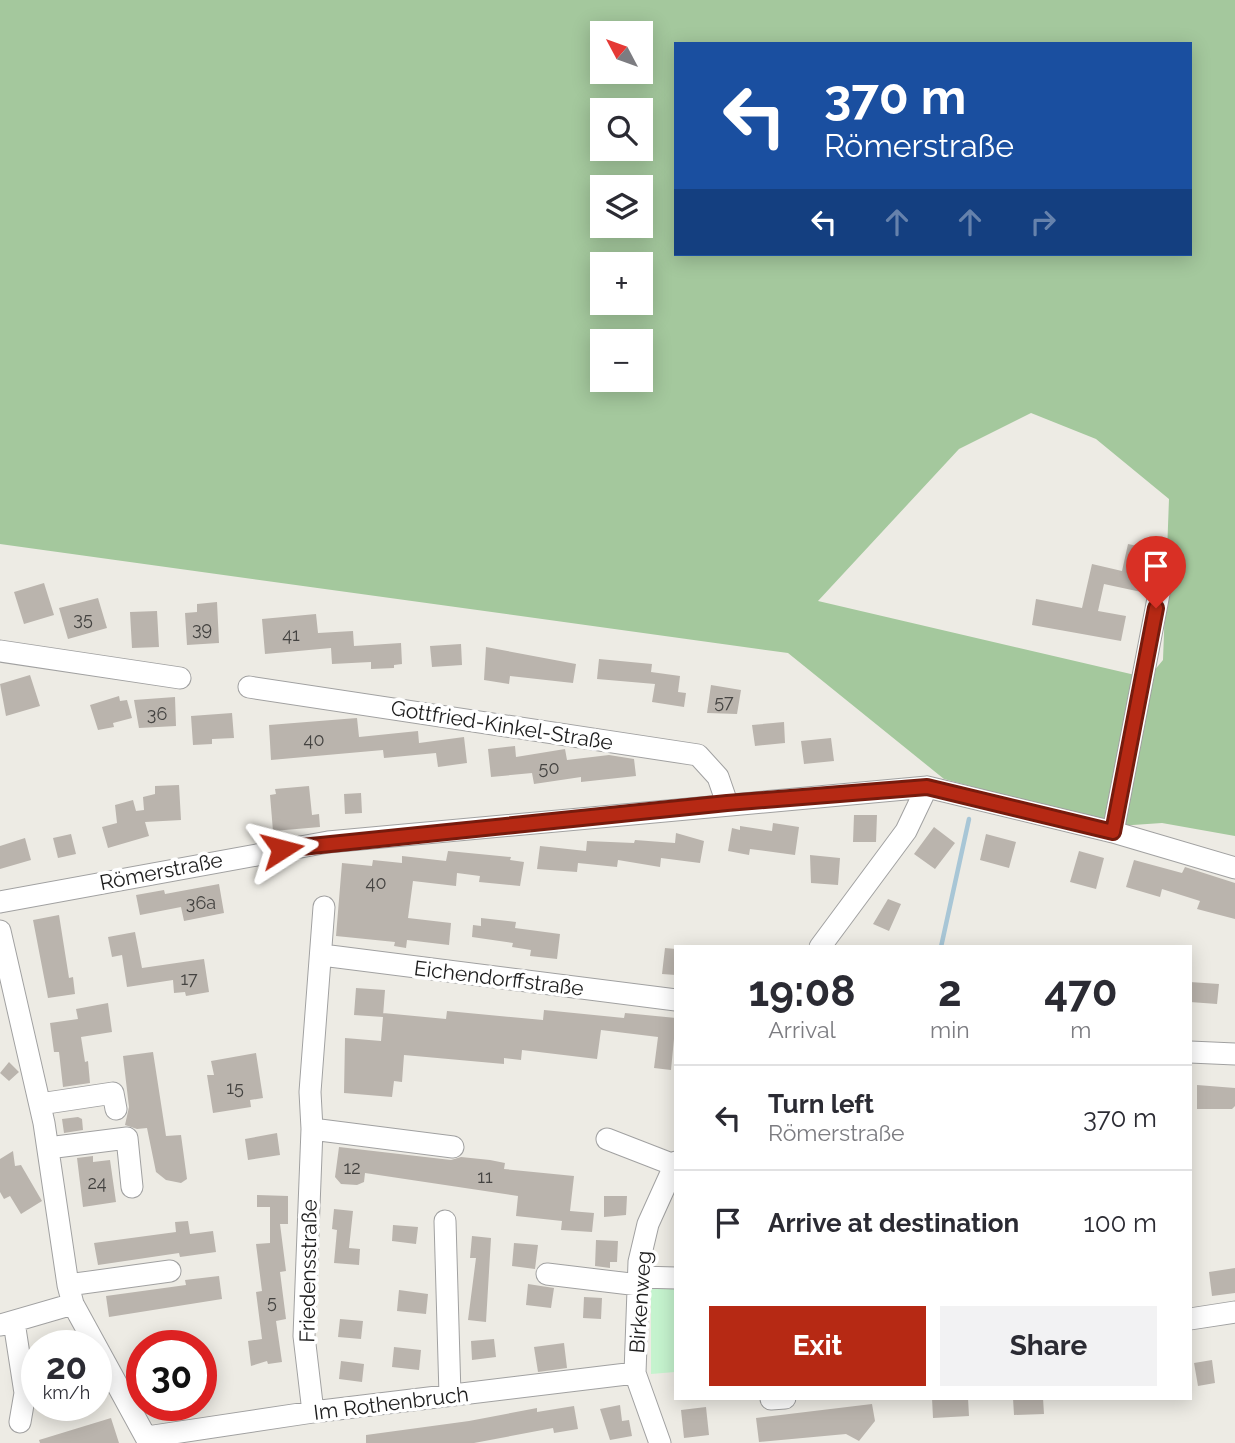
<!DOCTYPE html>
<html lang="en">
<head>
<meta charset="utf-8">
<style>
	:root { --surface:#fff; --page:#f2f2f3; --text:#2b2b33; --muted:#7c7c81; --line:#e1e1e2; --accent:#b62914 }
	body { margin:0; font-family:Raleway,sans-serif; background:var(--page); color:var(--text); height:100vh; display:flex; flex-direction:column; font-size:26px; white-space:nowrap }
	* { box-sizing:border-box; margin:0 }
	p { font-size:23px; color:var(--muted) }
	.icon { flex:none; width:38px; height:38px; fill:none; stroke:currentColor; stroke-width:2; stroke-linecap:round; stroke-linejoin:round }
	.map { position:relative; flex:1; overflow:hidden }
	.panel { position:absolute; left:674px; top:945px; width:518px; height:455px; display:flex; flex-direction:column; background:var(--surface); border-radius:0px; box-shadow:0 4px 18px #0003 }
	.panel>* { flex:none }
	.banner { position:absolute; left:674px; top:42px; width:518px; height:214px; border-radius:0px; box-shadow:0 4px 18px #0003; background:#1a4fa0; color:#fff; overflow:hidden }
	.needle { width:46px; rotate:311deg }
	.controls { position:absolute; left:590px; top:21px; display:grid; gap:14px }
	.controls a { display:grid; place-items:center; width:63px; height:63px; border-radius:0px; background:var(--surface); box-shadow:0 4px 18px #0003; font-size:35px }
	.speed { position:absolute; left:21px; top:1330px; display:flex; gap:14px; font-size:35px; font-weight:700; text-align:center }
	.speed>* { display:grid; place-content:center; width:91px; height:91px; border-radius:50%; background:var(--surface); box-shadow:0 4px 18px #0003; line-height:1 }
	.speed small { font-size:18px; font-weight:400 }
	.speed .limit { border:10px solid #d22; background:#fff; color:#111 }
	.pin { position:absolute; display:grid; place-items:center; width:60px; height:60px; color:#fff; margin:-72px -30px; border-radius:50% 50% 50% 0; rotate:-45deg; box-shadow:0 0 7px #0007 }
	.pin .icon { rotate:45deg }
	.me { position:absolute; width:77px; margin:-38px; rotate:81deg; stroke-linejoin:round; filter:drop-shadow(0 0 5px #0008) }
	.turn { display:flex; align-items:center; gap:24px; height:147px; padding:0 35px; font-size:32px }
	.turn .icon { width:91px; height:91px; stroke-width:2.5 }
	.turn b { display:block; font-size:49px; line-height:60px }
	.lanes { display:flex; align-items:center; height:66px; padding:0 35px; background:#0003; justify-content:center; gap:35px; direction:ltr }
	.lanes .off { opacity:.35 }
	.eta { display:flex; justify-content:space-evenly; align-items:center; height:119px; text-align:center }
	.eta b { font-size:42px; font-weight:700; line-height:49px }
	.button { display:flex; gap:14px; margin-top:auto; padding:14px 35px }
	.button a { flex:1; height:80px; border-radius:0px; background:var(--accent); color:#fff; font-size:28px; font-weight:700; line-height:80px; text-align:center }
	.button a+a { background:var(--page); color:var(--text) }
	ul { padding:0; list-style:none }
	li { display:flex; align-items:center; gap:21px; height:105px; padding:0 35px; border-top:2px solid var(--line) }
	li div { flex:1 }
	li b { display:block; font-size:26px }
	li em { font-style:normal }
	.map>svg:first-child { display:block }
	.forest { fill:#a4c89d; fill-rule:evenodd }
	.park { fill:#c5f3ce }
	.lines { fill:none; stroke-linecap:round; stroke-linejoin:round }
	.stream { stroke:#a8c6d6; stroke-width:4.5 }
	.building { fill:#bab4ad }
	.minor-casing { stroke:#a1a1a1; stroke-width:23 }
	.minor { stroke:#fff; stroke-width:21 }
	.route-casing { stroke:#761b0d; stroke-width:18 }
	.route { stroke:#b62914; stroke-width:12 }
	.labels { text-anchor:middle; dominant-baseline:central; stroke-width:7; stroke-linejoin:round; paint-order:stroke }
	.number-label { font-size:18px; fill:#444341 }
	.street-label { font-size:21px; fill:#1d1d1d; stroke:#fff }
</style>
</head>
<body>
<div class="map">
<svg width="1235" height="1443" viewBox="0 0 1235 1443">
	<rect width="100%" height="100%" fill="#edebe4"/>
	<!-- forest -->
	<path class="forest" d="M0 0H1235V836L1162 823 1118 826 944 779 788 653 0 544ZM602 33H640V72H602ZM676 44H1190V254H676ZM602 110H640V149H602ZM602 187H640V226H602ZM602 264H640V303H602ZM602 341H640V380H602ZM1031 413 1096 439 1169 499 1163 660 1148 678 818 601 959 449Z"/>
	<!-- park -->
	<path class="park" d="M651 1287 675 1289V1372L651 1374Z"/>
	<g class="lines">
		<!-- stream -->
		<path class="stream" d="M941 947 969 819"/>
	</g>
	<!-- building -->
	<path class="building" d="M1128 544 1157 550 1146 593 1104 584 1098 611 1126 616 1121 641 1032 625 1036 599 1082 608 1092 564 1122 571Z
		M44 583 54 615 24 624 14 592Z
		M98 598 107 628 68 639 59 608Z
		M217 602 219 643 187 645 185 613 197 612V604Z
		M157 611 159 647 132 648 130 612Z
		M316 614 318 633 353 631 354 646 401 643 402 664 394 665V668L371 669V662L332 664 331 648 265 654 262 619Z
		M461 644 462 665 432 667 430 646Z
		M486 647 576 664 573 683 510 676 509 684 484 680Z
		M599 659 652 664 651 672 680 676 678 692 686 693 684 707 652 702 655 684 597 679Z
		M30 675 40 706 6 716 0 684Z
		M711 685 741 690 737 714 707 713Z
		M119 696 120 701 127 700 132 718 113 723 114 727 98 730 90 705Z
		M175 697 176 726 139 728 134 700Z
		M232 713 234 738 212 739V744L193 745 191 716Z
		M357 718 359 737 418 731 419 743 464 737 467 763 438 767 436 753 384 758 383 750 271 760 269 725Z
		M784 722 785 743 755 746 752 725Z
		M831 738 834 761 804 764 801 741Z
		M515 746 516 757 565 749 567 760 609 755 634 759 636 776 581 782V777L534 784 532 773 491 777 488 749Z
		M179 785 181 820 145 822 149 836 108 848 102 827 117 823 115 805 133 800 136 811 144 810 143 797 155 794V786Z
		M309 786 312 815 319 814 320 827 273 831 270 795 276 794 275 789Z
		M361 793 362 813 345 814 344 794Z
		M854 815H877L876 842H853Z
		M773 823 799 827 795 855 750 849 749 855 728 851 732 828 740 830V826L772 831Z
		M934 827 955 843 935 869 914 854Z
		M676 833 704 841 700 863 661 858 660 867 618 860 617 867 578 863 577 872 537 869 540 846 586 851 587 841 634 843 635 840 675 843Z
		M71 834 76 854 58 858 53 838Z
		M986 834 1016 842 1009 868 980 860Z
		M25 838 31 860 0 869V846Z
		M448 851 511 857 510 860 524 862 520 886 479 882 480 876 457 873 456 886 413 881 408 918 451 923 449 945 407 940 406 948 394 946 395 942 336 936 342 863 372 866 373 860 402 863V856L446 861Z
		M1079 851 1104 858 1096 889 1070 882Z
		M810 855 840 858 838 885 811 883Z
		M1134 860 1182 873 1185 867 1235 883V919L1197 909 1200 901 1162 889 1160 897 1126 887Z
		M219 884 224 913 184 921 181 907 140 915 136 895 164 890 165 894Z
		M888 899 901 904 889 931 873 924Z
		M59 915 69 978 73 977 75 994 48 998 33 920Z
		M481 918 516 922 515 928 560 934 557 959 530 956 531 950 512 947 513 943 472 937 473 925 481 926Z
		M135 932 142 968 204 959 209 992 186 996 185 992 174 993 173 980 127 987 122 955 112 957 108 937Z
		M665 948 676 949V975L662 974Z
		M1190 982 1219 984 1217 1004 1190 1002Z
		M356 988 385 990 383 1016V1013L446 1019 447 1011 543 1020 544 1010 624 1018 625 1013 676 1018 671 1070 654 1068 658 1037 601 1030 597 1059 522 1050 521 1060 504 1058V1064L404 1055 402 1082 394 1081 392 1097 344 1093 345 1038 381 1041 383 1017 354 1015Z
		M108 1003 112 1032 81 1037 85 1062 88 1061 90 1083 63 1087 59 1052H54L50 1023 78 1019 76 1009Z
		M153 1052 166 1136 181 1135 187 1179 181 1183 166 1180 156 1172 147 1128 137 1129 125 1125 129 1107 123 1056Z
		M256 1053 263 1098 250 1100 251 1107 213 1113 207 1075H214L211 1061Z
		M9 1062 19 1072 9 1081 0 1073Z
		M1197 1085 1235 1088V1106L1232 1109H1197Z
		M78 1117 82 1119 83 1130 64 1133 62 1119Z
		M277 1133 280 1155 248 1160 245 1139Z
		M339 1147 451 1160 461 1157 490 1160 505 1163 504 1169 574 1176 570 1211 594 1213 592 1232 561 1230 562 1221 516 1216 518 1196 365 1173 364 1182 357 1185 341 1184 335 1177Z
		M13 1151 15 1166 21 1165 42 1201 21 1214 10 1196 4 1199 0 1192V1159Z
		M93 1156V1162L110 1160 116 1202 83 1207 77 1158Z
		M257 1195 288 1196V1224H280L286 1271 280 1272 286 1319 276 1321 282 1362 268 1364 267 1361 251 1366 248 1341 262 1339 256 1292 262 1291 256 1244 270 1243V1207H257Z
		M604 1196H627L626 1215 604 1217Z
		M334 1209 353 1211 349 1248 360 1249 359 1265 334 1263 337 1230 332 1229Z
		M188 1221 190 1234 213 1231 216 1252 180 1257 179 1253 98 1265 94 1243 176 1232 175 1222Z
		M393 1225 418 1227 416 1244 392 1241Z
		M472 1236 491 1238 486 1322 468 1320 476 1258H470Z
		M596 1240 618 1241 617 1262H610V1268L595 1266Z
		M514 1243 538 1245 535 1269 512 1266Z
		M1235 1268V1293L1212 1296 1209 1272Z
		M219 1276 222 1299 109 1317 106 1296 186 1285 185 1280Z
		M528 1284 554 1288 551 1308 526 1305Z
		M399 1290 428 1294 426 1314 397 1311Z
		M584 1297 602 1298 601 1319 583 1318Z
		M340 1319 363 1321 361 1339 338 1337Z
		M494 1339 496 1357 472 1360 471 1341Z
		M564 1343 567 1368 538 1372 534 1347Z
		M394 1347 421 1350 419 1370 392 1367Z
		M1212 1360 1215 1383 1198 1386 1194 1363Z
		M341 1361 364 1364 362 1382 339 1379Z
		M932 1398H968L969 1416 933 1418Z
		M1013 1398H1043L1044 1414 1014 1415Z
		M872 1404 875 1421 859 1441 846 1434 759 1442 756 1418Z
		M620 1405 622 1421 629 1420 632 1436 610 1440 600 1409Z
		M574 1406 578 1429 554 1433 553 1428 474 1443H366V1435L469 1421 537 1408V1412Z
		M706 1407 709 1435 684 1438 681 1410Z
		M111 1418 119 1443H40L39 1440Z"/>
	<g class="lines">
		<!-- minor casing -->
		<g class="minor-casing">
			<path id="minor" d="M0 651 180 678
				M249 687 698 755 718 777 727 803
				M1113 832 1161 583
				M0 902 328 842 927 787 1113 832 1235 868
				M0 931 44 1123 68 1285 73 1304 96 1346
				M820 947 906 831 927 787
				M322 955 676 1000
				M1190 1052 1235 1054
				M40 1104 113 1093 116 1109
				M312 1129 453 1147
				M607 1139 674 1165
				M48 1148 127 1138 132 1187
				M445 1221 450 1395
				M547 1274 639 1285
				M639 1277 676 1278
				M68 1285 170 1271
				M1190 1319 1235 1312
				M14 1322 25 1393 20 1422
				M1 1325 73 1304
				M96 1346 149 1443
				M771 1399 785 1398
				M313 1412 304 1336 312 1129 310 1092 324 907
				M147 1437 313 1412 635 1373
				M660 1443 635 1373 639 1262 648 1224 676 1162"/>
		</g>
		<!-- minor -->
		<use href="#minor" class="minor"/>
	</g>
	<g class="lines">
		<!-- route casing -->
		<g class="route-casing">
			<path id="route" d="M282 849 727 803 927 787 1113 832 1156 608"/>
		</g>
		<!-- route -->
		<use href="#route" class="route"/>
	</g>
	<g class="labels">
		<!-- number labels -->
		<g class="number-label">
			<text x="83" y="618">35</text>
			<text x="202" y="628">39</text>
			<text x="291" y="634">41</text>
			<text x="724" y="701">57</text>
			<text x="157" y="713">36</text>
			<text x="314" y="739">40</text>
			<text x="549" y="767">50</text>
			<text x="376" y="882">40</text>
			<text x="201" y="902">36a</text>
			<text x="189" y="978">17</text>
			<text x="235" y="1087">15</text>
			<text x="352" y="1167">12</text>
			<text x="485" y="1176">11</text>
			<text x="97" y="1182">24</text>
			<text x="272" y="1301">5</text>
		</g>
		<!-- street labels -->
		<g class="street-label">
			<text transform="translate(502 725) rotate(9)">Gottfried-Kinkel-Straße</text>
			<text transform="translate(161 871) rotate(-11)">Römerstraße</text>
			<text transform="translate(499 978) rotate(7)">Eichendorffstraße</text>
			<text transform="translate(308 1271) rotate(-89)">Friedensstraße</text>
			<text transform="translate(640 1302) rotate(-86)">Birkenweg</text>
			<text transform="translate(391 1403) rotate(-7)">Im Rothenbruch</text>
		</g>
	</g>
</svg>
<div class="controls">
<a><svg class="needle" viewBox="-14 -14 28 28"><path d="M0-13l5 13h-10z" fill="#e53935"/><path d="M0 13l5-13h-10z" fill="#7c7c81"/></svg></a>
<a><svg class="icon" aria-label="search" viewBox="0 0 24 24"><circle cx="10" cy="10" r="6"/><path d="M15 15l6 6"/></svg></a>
<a><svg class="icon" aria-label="layers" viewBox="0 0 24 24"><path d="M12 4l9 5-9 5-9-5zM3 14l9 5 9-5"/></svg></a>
<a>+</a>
<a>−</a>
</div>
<div class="speed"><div>20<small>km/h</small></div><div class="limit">30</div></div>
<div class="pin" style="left:1156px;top:608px;background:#d93025"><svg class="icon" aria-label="arrive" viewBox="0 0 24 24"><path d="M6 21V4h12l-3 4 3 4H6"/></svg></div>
<svg class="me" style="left:282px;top:849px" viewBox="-20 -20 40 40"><path d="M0-17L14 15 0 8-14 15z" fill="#b62914" stroke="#fff" stroke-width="4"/></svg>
<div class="banner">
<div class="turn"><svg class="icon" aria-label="left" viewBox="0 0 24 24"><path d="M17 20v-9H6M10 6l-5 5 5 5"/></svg><div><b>370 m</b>Römerstraße</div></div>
<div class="lanes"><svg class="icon" aria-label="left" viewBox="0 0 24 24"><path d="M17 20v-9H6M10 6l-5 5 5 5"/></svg><svg class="icon off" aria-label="ahead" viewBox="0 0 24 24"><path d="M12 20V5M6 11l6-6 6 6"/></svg><svg class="icon off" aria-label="ahead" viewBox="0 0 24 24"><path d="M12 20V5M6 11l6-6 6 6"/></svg><svg class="icon off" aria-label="right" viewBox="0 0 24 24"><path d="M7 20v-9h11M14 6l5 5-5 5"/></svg></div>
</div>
<section class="panel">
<div class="eta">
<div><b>19:08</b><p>Arrival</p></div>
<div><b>2</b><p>min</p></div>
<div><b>470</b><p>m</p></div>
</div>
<ul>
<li><svg class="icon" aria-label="left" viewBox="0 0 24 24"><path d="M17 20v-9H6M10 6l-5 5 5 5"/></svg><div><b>Turn left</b><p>Römerstraße</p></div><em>370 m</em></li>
<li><svg class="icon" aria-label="arrive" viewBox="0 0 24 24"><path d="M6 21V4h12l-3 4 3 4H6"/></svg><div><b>Arrive at destination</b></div><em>100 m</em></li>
</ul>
<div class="button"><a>Exit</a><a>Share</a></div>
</section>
</div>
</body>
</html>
